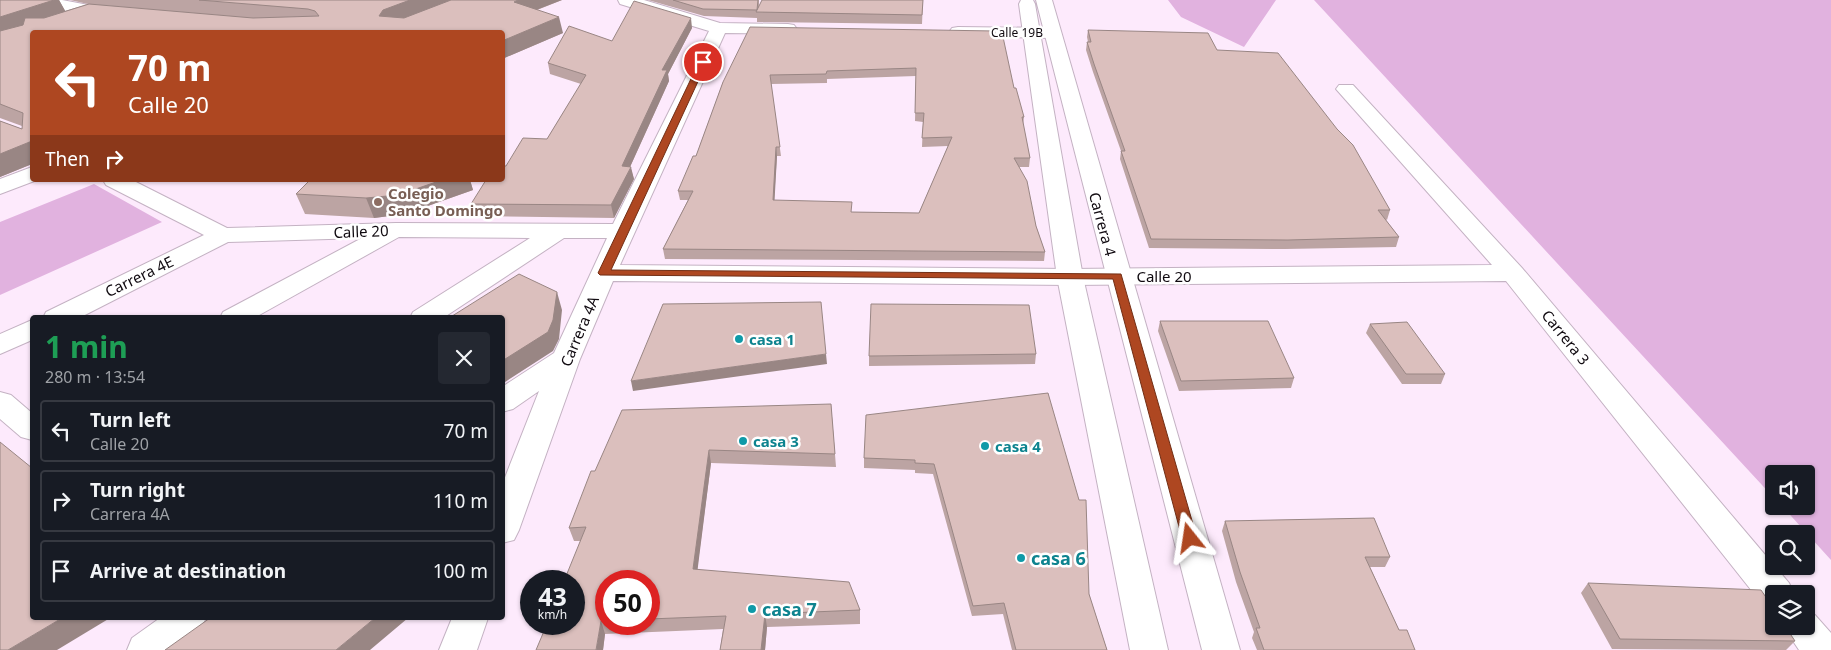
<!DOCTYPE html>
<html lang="en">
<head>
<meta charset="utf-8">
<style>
	:root { --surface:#171b24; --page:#242831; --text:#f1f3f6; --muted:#9ea1a6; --line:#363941 }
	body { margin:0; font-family:"Noto Sans",sans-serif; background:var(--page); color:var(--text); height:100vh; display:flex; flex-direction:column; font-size:19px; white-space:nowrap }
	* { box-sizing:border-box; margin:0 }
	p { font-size:16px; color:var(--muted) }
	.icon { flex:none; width:28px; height:28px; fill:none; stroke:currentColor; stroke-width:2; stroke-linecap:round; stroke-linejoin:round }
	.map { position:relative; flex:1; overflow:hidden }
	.sheet { position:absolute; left:30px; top:315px; width:475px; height:305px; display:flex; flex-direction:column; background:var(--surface); border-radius:5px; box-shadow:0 1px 4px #0004 }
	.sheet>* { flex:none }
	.hud { position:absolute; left:30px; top:30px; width:475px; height:152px; border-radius:5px; box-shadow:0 1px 4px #0004; background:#ae4721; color:#fff; overflow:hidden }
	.tools { position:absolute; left:1765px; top:465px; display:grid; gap:10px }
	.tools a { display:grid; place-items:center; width:50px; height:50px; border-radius:5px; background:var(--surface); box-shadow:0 1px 4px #0004; font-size:25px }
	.speed { position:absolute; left:520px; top:570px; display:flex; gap:10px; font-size:25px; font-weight:700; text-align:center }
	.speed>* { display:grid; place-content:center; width:65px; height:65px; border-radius:50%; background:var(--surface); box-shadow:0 1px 4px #0004; line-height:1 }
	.speed small { font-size:12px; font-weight:400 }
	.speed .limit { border:8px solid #d22; background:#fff; color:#111 }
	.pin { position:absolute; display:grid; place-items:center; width:42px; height:42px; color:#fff; margin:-21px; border:2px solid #fff; border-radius:50%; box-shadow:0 1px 5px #0007 }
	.me { position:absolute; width:55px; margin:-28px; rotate:345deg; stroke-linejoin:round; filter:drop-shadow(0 0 4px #0008) }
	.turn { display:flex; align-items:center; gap:18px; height:105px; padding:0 15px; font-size:22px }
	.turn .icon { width:65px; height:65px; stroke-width:2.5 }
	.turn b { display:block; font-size:35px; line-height:42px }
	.then { display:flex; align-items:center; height:48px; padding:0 15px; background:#0003; gap:10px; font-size:19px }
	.round { display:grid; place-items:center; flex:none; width:52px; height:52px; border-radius:5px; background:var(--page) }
	.overview { display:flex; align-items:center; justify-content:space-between; height:85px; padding:0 15px }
	h1 { font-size:30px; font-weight:700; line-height:38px; color:#1e9e55 }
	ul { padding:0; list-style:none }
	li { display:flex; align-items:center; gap:15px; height:62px; margin:0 10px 8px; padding:0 5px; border:2px solid var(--line); border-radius:5px }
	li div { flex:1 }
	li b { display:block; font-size:19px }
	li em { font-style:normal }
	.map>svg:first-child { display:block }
	.green { fill:#e1b2df }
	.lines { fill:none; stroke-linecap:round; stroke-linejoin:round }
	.minor-casing { stroke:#c4b2c3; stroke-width:2 }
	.secondary-casing { stroke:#c4b2c3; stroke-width:2 }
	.minor { fill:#fff; fill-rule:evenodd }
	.secondary { fill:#fff; fill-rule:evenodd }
	.wall { fill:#bca4a3; fill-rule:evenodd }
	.shaded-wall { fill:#998684 }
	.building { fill:#dbbfbd; stroke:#998684; fill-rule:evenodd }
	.route { fill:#ae4721; stroke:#712e15 }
	.education-dot { fill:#8d6e63; stroke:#fff; stroke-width:2 }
	.culture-dot { fill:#0f9aa8; stroke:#fff; stroke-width:2 }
	.labels { text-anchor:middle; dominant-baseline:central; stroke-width:5; stroke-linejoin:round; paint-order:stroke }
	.far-street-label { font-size:12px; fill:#100a10; stroke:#fff }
	.education-label { font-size:15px; font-weight:bold; fill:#785e54; stroke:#fff; text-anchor:start }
	.street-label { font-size:15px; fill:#100a10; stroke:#fff }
	.culture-label { font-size:15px; font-weight:bold; fill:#0d838f; stroke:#fff; text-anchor:start }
	.near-culture-label { font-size:18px; font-weight:bold; fill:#0d838f; stroke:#fff; text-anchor:start }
</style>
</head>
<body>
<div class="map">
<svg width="1831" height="650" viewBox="0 0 1831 650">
	<rect width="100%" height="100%" fill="#fdeafc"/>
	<!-- green -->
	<path class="green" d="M1168 0H1276L1244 47 1181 17Z
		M1314 0H1831V560L1782 506H1806V474H1774V498Z
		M94 184 162 222 0 295V222Z"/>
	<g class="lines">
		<!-- minor casing -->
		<g class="minor-casing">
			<path id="minor" d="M39 0H62L115 10 117 14 115 18 109 19 67 13 41 4Z
				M618 0H644L720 23 788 24 794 25 797 29 794 33 788 34 725 33 620 265 1070 269 1492 265 1336 89 1339 85H1353L1522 268 1789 583 1794 594H1774V609L1763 605 1506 281 1070 285 613 281 580 359 519 530 514 540 502 543V485L539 391 513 409 502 412V387L554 353 607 238H564L443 318H410L413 312 530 238 399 237 254 318H220L223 312 362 238 228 242 79 318H43L46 312 204 235 106 185 103 180H132L227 228 396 223 613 224 709 31 620 4Z
				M958 27 1052 28 1058 29 1061 33 1058 37 1052 38 952 36 949 32 952 28Z
				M32 167V180H37L0 194V179Z
				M32 320V340L0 354V334Z
				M0 392 11 395 32 413V440L21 437 0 419Z
				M1806 611 1815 615 1831 633V650H1799L1783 626H1806Z
				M160 618H206L200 629 174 650H127L132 638Z
				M452 618H488L477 650H439Z"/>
		</g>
		<!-- secondary casing -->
		<g class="secondary-casing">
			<path id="secondary" d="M1021 0H1033L1035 4 1083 277 1168 650H1130L1057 277 1019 4Z
				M1036 0H1052L1240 650H1202Z"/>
		</g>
		<!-- minor -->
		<use href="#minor" class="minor"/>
		<!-- secondary -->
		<use href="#secondary" class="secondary"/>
	</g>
	<!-- wall -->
	<path class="wall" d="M0 0H59L65 11 88 4 70 0H562L537 10 563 33 502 59V32H32V164L0 177V121L22 129V126L0 118Z
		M648 0H759V6L923 0 922 24 757 22V18L704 16Z
		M692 28 668 74 669 81 630 167 634 179 614 218 475 216 471 204 506 166 547 139 581 84 550 74 548 63 612 41Z
		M1088 30 1217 50 1390 210 1387 220 1385 219 1399 237 1396 247 1285 249 1149 248 1120 159 1121 151 1093 72 1086 50 1087 42H1088L1087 37Z
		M995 37 1024 117 1023 125 1030 158 1029 167H1019L1036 226 1045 252 1044 261 665 259 663 249 688 200H680L678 191 696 156 723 82ZM916 76 915 121 923 122 922 147 948 146 919 213 852 212 774 200 777 156H781L771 84 827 83V79Z
		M310 180H470L473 190 405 214 374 218 305 214 296 194Z
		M1160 321 1294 378 1291 388 1179 391 1158 331Z
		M1370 324 1445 374 1441 384H1402L1366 333Z
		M1036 354 1035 364 869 366V356Z
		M1048 393 1089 594 1107 650H1012L1003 614 972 616 933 474 915 473V470L864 468V458Z
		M831 404 836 467 711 463 697 570 860 610V624L767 627 765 650H720L723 629 605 634 603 650 580 541H574L569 528 595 471ZM606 581H649V624H606Z
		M1225 521 1390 557 1385 567H1370L1399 630 1415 650H1257L1252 638 1254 632 1236 582 1222 531Z
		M1588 583 1795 641 1786 650 1612 649 1581 593Z"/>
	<!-- shaded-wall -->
	<path class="shaded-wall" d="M54 0H59L67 14 0 36V17Z
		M410 0H455L388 26 379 16 383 10Z
		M518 0H562L518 17 514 2Z
		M559 17 563 33 502 59V41Z
		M691 18 692 28 668 74 669 81 625 178 622 166 662 70Z
		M32 141V164L0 177V154Z
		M776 147 777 156 774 210 773 200Z
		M631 167 634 179 614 218 611 205Z
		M442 180H470L473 190 405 214 374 218 366 198Z
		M557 292 562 310 559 339 553 351 502 384V361Z
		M826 354 827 364 633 391 631 381Z
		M709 450 711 463 696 582 693 569Z
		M765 614 767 627 765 650H761Z
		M62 618H110L57 650H8Z
		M375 618H408L370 650H336Z
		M601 621 605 634 603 650H596Z"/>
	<!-- building -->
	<path class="building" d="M0 0H54L0 17Z
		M199 0H410L383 10 379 16 404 18 451 0H518L514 2 559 17 502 41V32H333V31L329 32H32V141L0 154V121L22 129 23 113 0 104V31L23 25 25 18H44L89 4 253 18 319 16 315 11 308 9Z
		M673 0H758L757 10 703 9Z
		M762 0H923L922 15 756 12Z
		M634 1 691 18 662 70H667L622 166 631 167 611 205 471 204 486 180H502V166H506L523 138 547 139 586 75 548 63 569 26 612 41Z
		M750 27 995 31V37H1003L1014 88H1016L1024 117H1022L1030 158H1014L1027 181 1036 226 1045 252 663 249 693 191H678L693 156H696L723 82ZM916 68 915 113H924L922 138 952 137 919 213 851 212 852 202 773 200 776 147H780L770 75 826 74 827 71Z
		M1088 30 1208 33 1217 50 1278 53 1337 129 1353 145 1390 210H1378L1399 237 1288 240 1151 239 1121 151H1125L1094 64 1087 42H1091Z
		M310 180H442L398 195 366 198 296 194Z
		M519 274 557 292 553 320 548 332 502 361V318H449Z
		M821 302 826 354 631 381 663 304Z
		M871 304 1029 305 1036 354 869 356Z
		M1160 321H1268L1294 378 1181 381Z
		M1407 322 1445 374H1406L1370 324Z
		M1048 393 1079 500H1086L1089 594 1107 650H1016L1004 603 973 606 934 464 915 463V460L864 458 866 415Z
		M831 404 835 454 709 450 693 569 849 582 860 610 765 614 761 650H720L726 616 649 619V581H606V621H601L596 650H536L547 624H574V581H564L586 527 569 528 591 471H595L622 410Z
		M0 442 32 468V618H62L8 650H0Z
		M1374 518 1390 557H1365L1399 630H1407L1415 650H1264L1256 628H1260L1240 572 1225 521Z
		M1588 583 1761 590 1774 609V626H1785L1795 641 1620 639Z
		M210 618H375L336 650H165Z"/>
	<!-- route -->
	<path class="route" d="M700 60 707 62 611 270 1121 274 1197 538 1195 542H1185L1182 538 1113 279 600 275 598 273Z"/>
	<!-- markers -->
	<circle class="education-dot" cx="378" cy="202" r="5"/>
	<g class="culture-dot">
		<circle cx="739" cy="339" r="5"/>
		<circle cx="743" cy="441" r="5"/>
		<circle cx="985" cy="446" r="5"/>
		<circle cx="1021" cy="558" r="5"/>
		<circle cx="752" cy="609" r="5"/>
	</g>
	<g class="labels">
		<!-- far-street labels -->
		<g class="far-street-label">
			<text x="1017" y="32">Calle 19B</text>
		</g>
		<!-- education labels -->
		<g class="education-label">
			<text x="388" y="193">Colegio<tspan x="388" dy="17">Santo Domingo</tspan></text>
		</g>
		<!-- street labels -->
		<g class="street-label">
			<text transform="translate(1103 224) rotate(75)">Carrera 4</text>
			<text transform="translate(361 231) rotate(-2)">Calle 20</text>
			<text transform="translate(139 276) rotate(-26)">Carrera 4E</text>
			<text x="1164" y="276">Calle 20</text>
			<text transform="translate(579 331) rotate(-67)">Carrera 4A</text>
			<text transform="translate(1566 337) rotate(51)">Carrera 3</text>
		</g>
		<!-- culture labels -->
		<g class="culture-label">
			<text x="749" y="339">casa 1</text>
			<text x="753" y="441">casa 3</text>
			<text x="995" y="446">casa 4</text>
		</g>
		<!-- near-culture labels -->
		<g class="near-culture-label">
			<text x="1031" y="558">casa 6</text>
			<text x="762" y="609">casa 7</text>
		</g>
	</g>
</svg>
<div class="tools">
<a><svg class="icon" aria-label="sound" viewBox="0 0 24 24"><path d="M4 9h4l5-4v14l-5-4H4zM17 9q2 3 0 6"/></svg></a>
<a><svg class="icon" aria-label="search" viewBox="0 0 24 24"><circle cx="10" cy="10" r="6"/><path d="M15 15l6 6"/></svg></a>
<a><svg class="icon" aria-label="layers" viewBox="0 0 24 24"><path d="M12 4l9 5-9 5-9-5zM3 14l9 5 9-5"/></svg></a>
</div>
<div class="speed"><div>43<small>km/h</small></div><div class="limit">50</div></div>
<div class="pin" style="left:703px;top:62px;background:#d93025"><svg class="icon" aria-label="arrive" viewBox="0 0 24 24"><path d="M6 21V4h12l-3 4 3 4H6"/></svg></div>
<svg class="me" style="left:1190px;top:538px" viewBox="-20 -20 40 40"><path d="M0-17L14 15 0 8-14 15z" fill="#ae4721" stroke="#fff" stroke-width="4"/></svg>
<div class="hud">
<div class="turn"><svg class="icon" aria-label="left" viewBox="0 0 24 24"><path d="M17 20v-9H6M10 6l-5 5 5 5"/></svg><div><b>70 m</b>Calle 20</div></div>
<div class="then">Then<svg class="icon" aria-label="right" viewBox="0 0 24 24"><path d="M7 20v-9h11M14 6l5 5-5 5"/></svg></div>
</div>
<section class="sheet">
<div class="overview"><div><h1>1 min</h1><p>280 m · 13:54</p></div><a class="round"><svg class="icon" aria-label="close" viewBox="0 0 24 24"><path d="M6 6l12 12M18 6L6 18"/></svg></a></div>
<ul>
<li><svg class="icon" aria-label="left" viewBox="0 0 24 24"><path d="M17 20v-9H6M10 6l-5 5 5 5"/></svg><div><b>Turn left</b><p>Calle 20</p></div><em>70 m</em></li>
<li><svg class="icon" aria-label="right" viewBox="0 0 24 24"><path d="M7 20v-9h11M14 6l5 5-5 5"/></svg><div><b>Turn right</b><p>Carrera 4A</p></div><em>110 m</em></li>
<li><svg class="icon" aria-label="arrive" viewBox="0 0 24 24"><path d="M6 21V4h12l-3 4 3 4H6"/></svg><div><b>Arrive at destination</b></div><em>100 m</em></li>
</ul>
</section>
</div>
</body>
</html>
